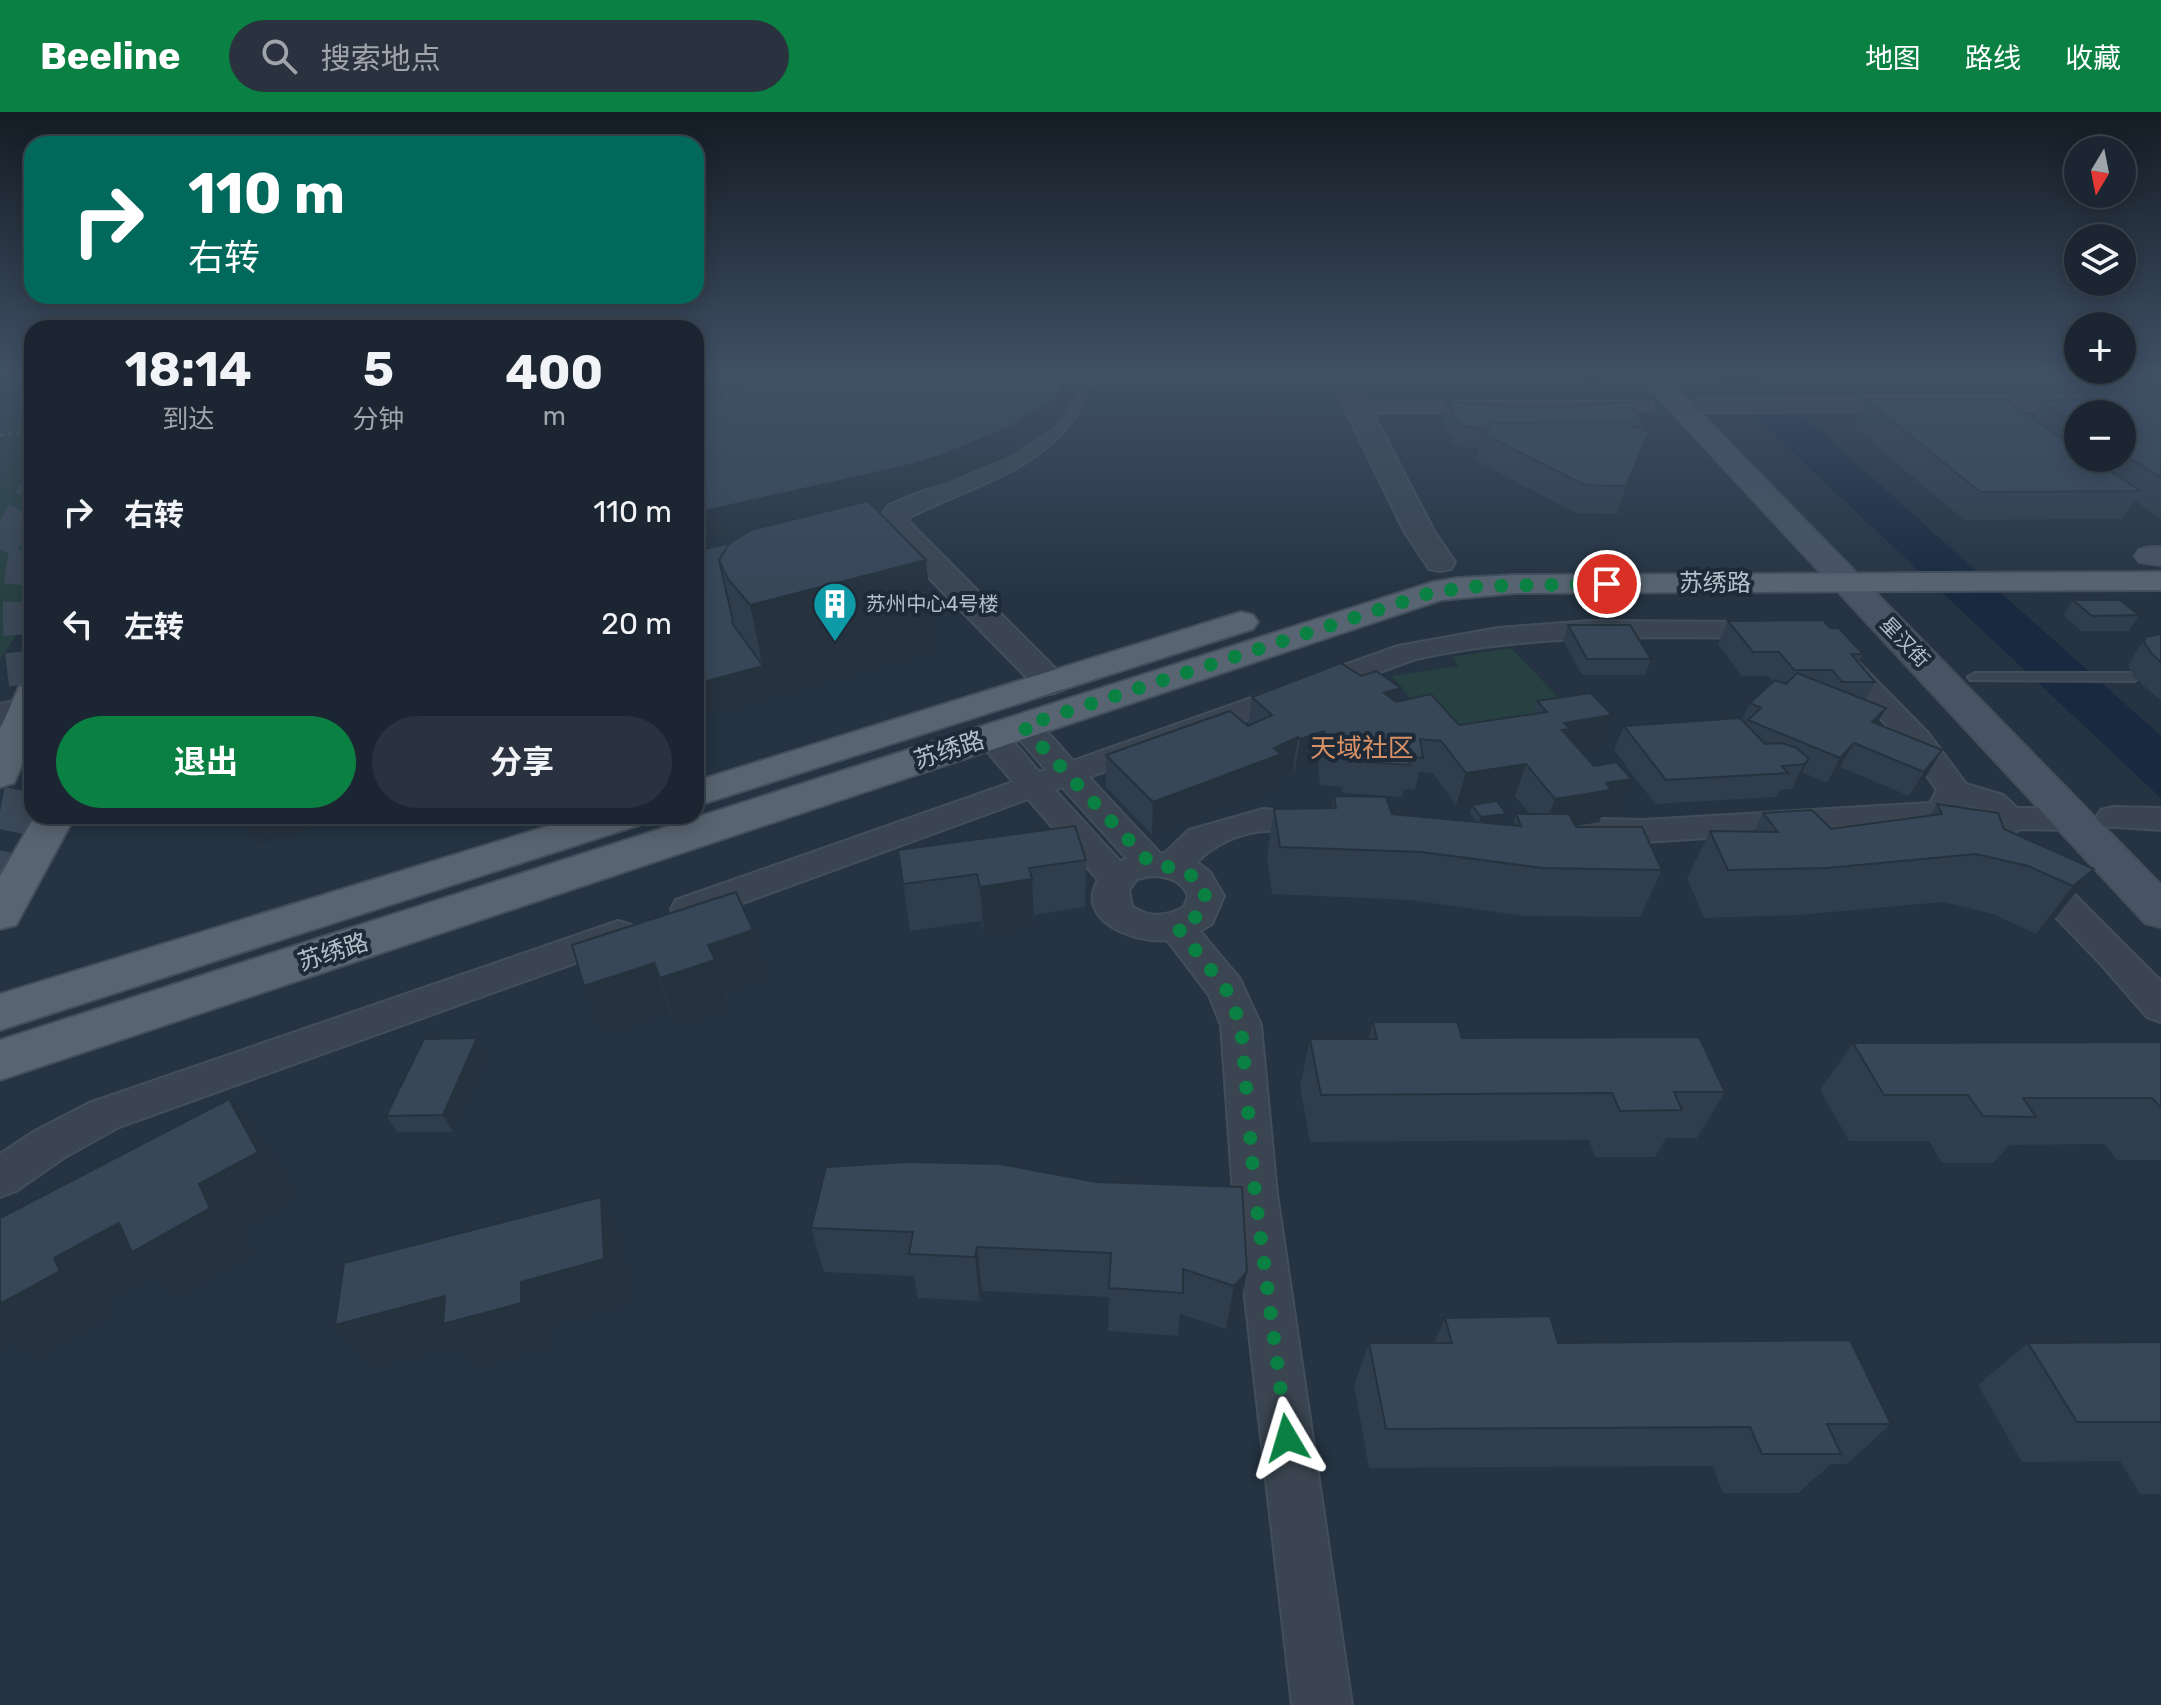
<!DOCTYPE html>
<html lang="zh">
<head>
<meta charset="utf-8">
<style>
	:root { --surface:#1c2632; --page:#29323e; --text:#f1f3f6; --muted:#a0a5ac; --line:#3a434d; --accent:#0b8043 }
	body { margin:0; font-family:Rubik,"Noto Sans SC",sans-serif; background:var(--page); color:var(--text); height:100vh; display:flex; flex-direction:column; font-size:30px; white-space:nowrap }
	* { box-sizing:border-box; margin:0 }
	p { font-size:26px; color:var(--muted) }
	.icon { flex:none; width:44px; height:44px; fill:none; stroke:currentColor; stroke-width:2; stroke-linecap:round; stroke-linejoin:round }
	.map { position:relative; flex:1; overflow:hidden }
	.side { position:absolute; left:24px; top:208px; width:680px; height:504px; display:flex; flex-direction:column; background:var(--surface); border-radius:24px; box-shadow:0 4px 20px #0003,0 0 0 2px var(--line) }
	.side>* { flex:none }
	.top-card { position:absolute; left:24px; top:24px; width:680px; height:168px; border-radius:24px; box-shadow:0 4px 20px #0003,0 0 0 2px var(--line); background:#00695c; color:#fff; overflow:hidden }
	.needle { width:52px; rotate:190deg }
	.tools { position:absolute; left:2064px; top:24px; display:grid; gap:16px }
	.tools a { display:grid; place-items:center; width:72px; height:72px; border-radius:50%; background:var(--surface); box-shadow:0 4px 20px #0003,0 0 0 2px var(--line); font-size:40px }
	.pin { position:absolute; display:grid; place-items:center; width:68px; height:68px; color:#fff; margin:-34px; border:4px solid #fff; border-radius:50%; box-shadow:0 2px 8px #0007 }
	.me { position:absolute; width:88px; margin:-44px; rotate:353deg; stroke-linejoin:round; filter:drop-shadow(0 0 6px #0008) }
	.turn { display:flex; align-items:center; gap:28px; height:168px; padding:0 32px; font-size:36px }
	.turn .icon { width:104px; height:104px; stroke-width:2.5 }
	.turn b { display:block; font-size:56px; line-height:68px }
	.eta { display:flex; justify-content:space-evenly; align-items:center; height:136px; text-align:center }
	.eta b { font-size:48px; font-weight:700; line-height:56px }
	.primary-button { display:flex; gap:16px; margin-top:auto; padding:16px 32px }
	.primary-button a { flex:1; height:92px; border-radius:48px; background:var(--accent); color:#fff; font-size:32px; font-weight:700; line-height:92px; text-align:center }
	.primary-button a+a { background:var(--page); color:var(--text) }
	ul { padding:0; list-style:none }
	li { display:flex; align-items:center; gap:24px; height:112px; padding:0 32px }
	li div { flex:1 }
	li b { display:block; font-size:30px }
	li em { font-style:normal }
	header { display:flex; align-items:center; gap:48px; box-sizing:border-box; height:112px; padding:0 40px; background:var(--accent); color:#fff }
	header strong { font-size:38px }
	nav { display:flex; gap:44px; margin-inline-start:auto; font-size:28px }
	.search { width:560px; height:72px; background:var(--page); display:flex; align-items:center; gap:20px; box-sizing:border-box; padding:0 28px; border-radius:44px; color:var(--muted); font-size:30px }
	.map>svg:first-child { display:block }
	.green { fill:#274143 }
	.water { fill:#182a40 }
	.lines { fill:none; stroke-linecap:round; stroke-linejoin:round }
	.primary-tunnel-far2 { stroke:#3b4857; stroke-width:26; stroke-dasharray:26 13; stroke-linecap:butt }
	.primary-tunnel-far1 { stroke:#3b4857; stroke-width:33; stroke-dasharray:33 17; stroke-linecap:butt }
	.primary-tunnel { stroke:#3b4857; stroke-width:42; stroke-dasharray:42 21; stroke-linecap:butt }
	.service-casing { stroke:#434e5b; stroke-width:4 }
	.pedestrian-casing { stroke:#434e5b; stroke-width:4 }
	.minor-casing { stroke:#434e5b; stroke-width:4 }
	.tertiary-casing { stroke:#434e5b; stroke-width:4 }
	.secondary-casing { stroke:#434e5b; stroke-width:4 }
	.primary-casing { stroke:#434e5b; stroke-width:4 }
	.path { stroke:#415a5a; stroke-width:3; stroke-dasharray:4 4; stroke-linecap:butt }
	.service { fill:#3a4551; fill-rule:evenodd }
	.pedestrian { fill:#3a4551; fill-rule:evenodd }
	.minor { fill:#3a4551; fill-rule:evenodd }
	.tertiary { fill:#3a4551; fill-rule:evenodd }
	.secondary { fill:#485464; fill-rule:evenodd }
	.primary { fill:#586471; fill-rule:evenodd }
	.wall { fill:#2f3d4c; fill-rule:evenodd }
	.shaded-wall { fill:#26323e }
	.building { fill:#374758; stroke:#26323e; stroke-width:2 }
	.route { stroke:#0b8043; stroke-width:14; stroke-dasharray:0 25.2 }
	.labels { text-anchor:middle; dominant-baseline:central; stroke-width:8; stroke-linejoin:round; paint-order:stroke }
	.far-poi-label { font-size:20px; fill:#b6c0cb; stroke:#1e2a37; text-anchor:start }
	.far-street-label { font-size:20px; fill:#b6c0cb; stroke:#1e2a37 }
	.street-label { font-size:24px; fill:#b6c0cb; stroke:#1e2a37 }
	.neighbourhood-label { font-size:26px; fill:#d89165; stroke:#1e2a37 }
</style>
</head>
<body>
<header>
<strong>Beeline</strong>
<div class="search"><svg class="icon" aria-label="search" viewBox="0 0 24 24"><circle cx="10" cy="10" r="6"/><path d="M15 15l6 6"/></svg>搜索地点</div>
<nav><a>地图</a><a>路线</a><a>收藏</a></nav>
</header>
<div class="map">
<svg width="2161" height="1593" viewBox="0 0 2161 1593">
	<rect width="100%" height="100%" fill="#253342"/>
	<!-- green -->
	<path class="green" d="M0 261H32V499L0 548Z
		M1511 536 1580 608 1454 640 1392 564 1459 554 1452 545Z"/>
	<!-- water -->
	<path class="water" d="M1708 261H1755L2161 624V686Z"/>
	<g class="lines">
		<!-- primary-tunnel-far2 -->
		<path class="primary-tunnel-far2" d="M8 421 32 378
			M31 421 32 418"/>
		<!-- primary-tunnel-far1 -->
		<path class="primary-tunnel-far1" d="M0 437 10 419
			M32 622C24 553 8 487 32 419"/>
		<!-- primary-tunnel -->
		<path class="primary-tunnel" d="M31 620 32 626
			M0 781 12 747 32 646"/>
		<!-- service casing -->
		<g class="service-casing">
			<path id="service" d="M1975 561H2134L2141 565 2134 569 1970 568 1968 565Z"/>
		</g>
		<!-- pedestrian casing -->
		<g class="pedestrian-casing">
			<path id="pedestrian" d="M1647 289 1653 291V297L1357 301 1349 296 1357 291Z"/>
		</g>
		<!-- minor casing -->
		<g class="minor-casing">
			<path id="minor" d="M1589 509 1771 510 1781 512 1785 518 1781 524 1771 526C1652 525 1533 521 1416 547L1089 665 1160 741H1165L1189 718 1263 697 1331 703 1336 711 1331 719C1309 724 1288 717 1266 719 1240 720 1214 733 1197 750L1210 760 1224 784 1212 812 1200 819 1240 867 1261 913 1277 1082 1352 1593H1292L1233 1082 1221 913 1209 883 1167 828C1136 832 1074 809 1098 768L1028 687 702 806 689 810 676 806 671 797 676 788 1013 670 975 625 979 619C1006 612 1023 642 1039 660L1046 658 1008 614 1012 608C1039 601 1056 631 1073 649L1398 534 1498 516ZM1062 675 1127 747 1120 749 1055 678ZM1151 764C1167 764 1182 768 1188 784L1184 795C1166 805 1148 806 1132 794L1129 778 1137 767Z
				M1838 538 1848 540 1928 621 1966 672 2003 683 2017 696H2074L2086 699 2091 707 2086 715 2074 718 2020 717 2012 722 1983 728 1963 722 1943 711 1644 730 1584 726 1579 718 1584 710 1596 707 1644 708 1930 691 1937 678 1906 634 1824 546 1828 540ZM1964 692 1980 697 1990 706 1977 704Z
				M2113 695 2161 696V718L2101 714 2096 706 2101 698Z
				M2032 748 2044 752 2161 869V910L2147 905 2100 851 2020 768 2015 760 2020 752Z
				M618 809 631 813 636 822 631 831 119 1015 65 1045 16 1079 0 1085V1042L35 1019 89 991Z"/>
		</g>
		<!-- tertiary casing -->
		<g class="tertiary-casing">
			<path id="tertiary" d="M727 261H751L731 297 696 310V293L712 287Z
				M1078 261H1112L1108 266 1089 273C1084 284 1080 298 1073 307 1035 361 966 376 910 405L908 409 1063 564 1069 571 1063 578 1051 582 1039 578 888 424 878 409 889 393 957 365 1018 332 1052 301 1067 269Z
				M1328 261H1352L1434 419 1455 450 1451 457 1440 459 1429 457 1404 419Z
				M2161 284V298L1703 300 1694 298 1691 293 1694 288 1703 286Z
				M32 585V607L0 614V592Z"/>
		</g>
		<!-- secondary casing -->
		<g class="secondary-casing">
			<path id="secondary" d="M1636 261H1661L2161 773V815L2145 811Z
				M2150 435H2161V453L2139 450 2135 444 2139 438Z"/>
		</g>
		<!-- primary casing -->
		<g class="primary-casing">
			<path id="primary" d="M2161 460V478L1516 481 1441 488 0 968V928L1433 470 1457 466 1516 463Z
				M1241 500 1253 503 1258 510 1253 517 696 694V669Z
				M32 572V630L14 671 0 675V617L19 575Z
				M35 704H75L16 813 0 817V764Z
				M581 704H645L639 713 0 918V882Z"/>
		</g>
		<!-- path -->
		<path class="path" d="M0 323 32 320"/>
		<!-- service -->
		<use href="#service" class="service"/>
		<!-- pedestrian -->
		<use href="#pedestrian" class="pedestrian"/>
		<!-- minor -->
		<use href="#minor" class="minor"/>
		<!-- tertiary -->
		<use href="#tertiary" class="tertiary"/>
		<!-- secondary -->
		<use href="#secondary" class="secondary"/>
		<!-- primary -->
		<use href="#primary" class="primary"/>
	</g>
	<!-- wall -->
	<path class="wall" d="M1384 261H1444L1434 278 1405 280 1404 277 1391 276Z
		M1504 261H1625L1621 274H1601L1577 280 1536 276Z
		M1766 261H1939L1932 275 1783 276Z
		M1964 261H2154L2150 268H2146L2140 277 1990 278Z
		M2083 281H2161V407L2134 388 2122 407 1964 408 1853 314 1865 287 2033 306 2042 289 2079 288ZM2078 302H2122V346H2078Z
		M696 285 1074 288 1052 316 1008 344 947 370 909 381 870 391 926 448 935 538 696 606V439L731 431 749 419 696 432Z
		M1447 290 1644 314 1643 317 1649 320 1640 347 1617 402 1576 401 1476 349 1479 337 1456 334 1443 310Z
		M2073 488 2139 503 2129 519H2081L2063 503Z
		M1728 509 1830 516 1863 542 1858 551 1875 570 1865 588 1886 596 1876 612 1927 663 1909 684 1840 655 1827 671 1802 660 1792 677 1780 678 1776 685 1655 692 1614 638 1624 614 1742 608 1750 591 1773 570 1768 564H1742L1718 532Z
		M1568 513 1651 547 1645 563H1582L1563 529Z
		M2161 522V589L2134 565 2128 553 2146 525Z
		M1252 585 1398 590 1459 613 1533 602 1537 589 1601 635 1581 638 1619 699 1602 702 1599 710 1576 714V715L1662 758 1640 805 1525 804 1409 788 1272 782 1267 744 1274 697 1332 696 1334 684 1392 702 1475 709 1470 701 1472 693 1503 710 1495 711 1513 713 1516 702H1530L1515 684 1456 694 1433 661 1419 660 1415 678 1404 677 1402 685 1342 681V675L1320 673 1318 651 1295 659 1293 657 1278 664 1277 675 1152 723 1106 675V643L1248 614Z
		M1937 692 2004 717 2094 757 2056 805 2036 822 1993 802 1943 790 1799 803 1704 806 1687 766 1710 719H1754L1763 701 1831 717 1930 704Z
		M898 738 1086 748 1085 795 1034 803V815L984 822 981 809 910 819Z
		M572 833 766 865 725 880 729 896 677 914 671 899 604 922 584 874Z
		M1373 910 1462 926 1725 980 1697 1026H1666L1655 1045H1595L1589 1028 1310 1030 1300 975 1310 927H1368Z
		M2161 930V1048H2117L2104 1032 2010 1033 1993 1051H1942L1929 1029H1849L1820 978 1853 931Z
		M487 943 453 1020H398L386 1004Z
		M826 1055 1247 1160 1238 1203 1226 1217 1180 1202 1178 1224 1108 1219 1109 1185 982 1179 980 1189 918 1186 914 1164 824 1160 811 1116Z
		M1445 1206 1558 1231 1891 1312 1847 1352H1831L1798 1381H1723L1713 1354 1369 1356 1354 1273 1369 1231H1434Z
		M2161 1230V1382H2140L2120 1349 2022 1350 1978 1273 2028 1231Z"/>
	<!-- shaded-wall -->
	<path class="shaded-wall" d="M1074 261H1082L1074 288 1052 316 1008 344 947 370 909 381 696 432V401Z
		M1437 261H1444L1434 278Z
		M1583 261H1605L1601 274 1577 280Z
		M1649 320 1640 347 1617 402 1626 374Z
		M926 448 935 538 696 606V572L763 554 750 493Z
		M1401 576 1394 607 1384 581Z
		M1886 596 1872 620 1858 635 1872 610Z
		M1612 603 1601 635 1561 641 1564 611Z
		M1324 619 1318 651 1295 659 1300 627Z
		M1298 625 1293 657 1278 664 1277 675 1152 723 1153 690Z
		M1854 631 1840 655 1827 671 1840 646Z
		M1942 638 1927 663 1909 684 1924 660Z
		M1809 647 1796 672 1792 677 1804 652Z
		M1526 652 1515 684 1456 694 1466 661Z
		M1632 667 1619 699 1602 702 1599 710 1543 719 1555 687 1606 671Z
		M1506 702 1503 710 1478 714 1481 705Z
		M239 704H353L257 732Z
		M2094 757 2056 805 2036 822 2073 774Z
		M1032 767 1034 815 984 822 980 775Z
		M753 818 766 865 724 880 729 896 677 914 660 866 708 833Z
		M654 851 671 899 604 922 584 874Z
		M477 926 487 943 453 1020 443 1003Z
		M229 987 267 1033 297 1086 241 1118 252 1141 179 1184 156 1161 106 1190 111 1203 36 1246 15 1231 0 1240V1192L54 1146 119 1111 199 1072Z
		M601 1085 624 1130 628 1191 549 1213V1234L476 1254 459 1232 374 1255 335 1213 445 1184 521 1170Z
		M977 1135 982 1179 980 1189 975 1145Z
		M1247 1160 1238 1203 1226 1217 1234 1174Z"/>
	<!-- building -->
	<path class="building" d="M769 261H1074L1051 290 1006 317 945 342 906 354 696 401V285H703L743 276Z
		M2083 281H2161V366L2122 341V302H2078V312L2042 289 2094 288Z
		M1865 287H2005L2078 337V346H2092L2140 379 1980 380Z
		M1447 290 1513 294H1570L1630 290 1644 314H1633L1623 310 1493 311 1487 317 1460 314Z
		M1623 310 1649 320 1626 374 1584 373 1483 322 1493 311Z
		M868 389 926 448 750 493 728 467 719 448 729 432 751 418Z
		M731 431 729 432 719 448 733 509 732 511 763 554 696 572V439Z
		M2073 488H2120L2139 503 2092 504Z
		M1823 508 1830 516H1839L1863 542H1851L1875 570H1842L1832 558H1794L1779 540H1753L1728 509Z
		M1568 513H1630L1651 547H1587Z
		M2161 522V550L2151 541 2144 530 2146 525Z
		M1341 551 1361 564 1376 559 1401 576 1384 581 1396 590 1431 582 1459 613 1547 600 1537 589 1591 581 1612 603 1564 611 1570 617 1562 618 1594 654 1616 650 1632 667 1606 671 1611 678 1555 687 1526 652 1466 661 1441 629 1420 627 1423 646 1408 644 1410 653 1349 649 1348 643 1325 641 1324 619 1300 627 1298 625 1274 636 1281 642 1153 690 1106 643 1230 599 1248 614 1272 603 1252 585Z
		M1797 561 1886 596 1872 610 1942 638 1924 660 1854 631 1840 646 1748 608 1761 596 1750 591 1775 568 1786 572Z
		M1740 606 1765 632 1781 631 1797 636 1809 647 1804 652 1782 654 1788 661 1666 668 1624 614Z
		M1334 684 1386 685 1392 702 1521 714 1516 702H1569L1576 715H1642L1662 758 1542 756 1422 740 1280 735 1274 697 1336 696Z
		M1497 689 1506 702 1481 705 1472 693Z
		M1937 692 1998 701 2004 717 2094 757 2073 774 2028 754 1976 742 1827 756 1728 758 1710 719 1778 720 1763 701 1812 698 1831 717 1942 702Z
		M1075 714 1086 748 1029 756 1032 767 980 775 977 762 903 772 898 738Z
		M736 780 753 818 708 833 715 848 660 866 654 851 584 874 572 833Z
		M1373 910H1457L1462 926 1699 925 1725 980H1674L1682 998 1620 999 1612 981 1321 983 1310 927H1377Z
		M477 926 443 1003 386 1004 424 927Z
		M2161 930V996L2152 986H2023L2036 1005 1983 1004 1968 983H1884L1853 931Z
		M229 987 258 1040 199 1072 210 1096 132 1140 119 1111 54 1146 60 1159 0 1192V1106Z
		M908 1050 1000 1052 1097 1070 1242 1075 1247 1160 1234 1174 1183 1157V1181L1109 1176 1111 1141 977 1135 975 1145 909 1142 913 1120 811 1116 826 1055Z
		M601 1085 604 1147 521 1170V1191L443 1212 445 1184 335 1213 344 1151Z
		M1550 1204 1558 1231 1850 1228 1891 1312H1827L1841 1342H1762L1750 1315 1386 1317 1369 1231H1452L1445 1206Z
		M2161 1230V1310H2077L2028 1231Z"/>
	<!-- sky -->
	<linearGradient id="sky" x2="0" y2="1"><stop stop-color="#141c24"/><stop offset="0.54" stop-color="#405065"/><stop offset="1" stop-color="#405065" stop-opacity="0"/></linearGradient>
	<rect width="2161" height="484" fill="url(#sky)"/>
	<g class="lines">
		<!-- route -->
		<path class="route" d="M1287 1326 1255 1082 1241 913 1226 877 1177 815C1197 807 1210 797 1203 774L1185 758 1151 752 1023 614 1433 480 1481 474 1607 472"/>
	</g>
	<!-- icons -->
	<defs>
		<g id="building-pin" transform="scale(2.3)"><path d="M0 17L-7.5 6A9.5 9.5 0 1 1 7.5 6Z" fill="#0f9aa8" stroke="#1e2a37"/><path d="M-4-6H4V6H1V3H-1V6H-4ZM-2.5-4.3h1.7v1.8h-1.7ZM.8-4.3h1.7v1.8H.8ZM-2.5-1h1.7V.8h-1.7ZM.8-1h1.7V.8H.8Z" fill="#fff"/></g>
	</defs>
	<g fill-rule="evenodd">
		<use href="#building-pin" x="835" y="492"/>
	</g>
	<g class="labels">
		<!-- far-poi labels -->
		<g class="far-poi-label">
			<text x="866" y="492">苏州中心4号楼</text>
		</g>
		<!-- far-street labels -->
		<g class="far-street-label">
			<text transform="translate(1905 530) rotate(46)">星汉街</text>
		</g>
		<!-- street labels -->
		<g class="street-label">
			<text x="1715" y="471">苏绣路</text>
			<text transform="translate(949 638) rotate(-18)">苏绣路</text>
			<text transform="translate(333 840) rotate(-18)">苏绣路</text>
		</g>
		<!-- neighbourhood labels -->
		<g class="neighbourhood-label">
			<text x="1362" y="636">天域社区</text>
		</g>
	</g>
</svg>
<div class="tools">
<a><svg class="needle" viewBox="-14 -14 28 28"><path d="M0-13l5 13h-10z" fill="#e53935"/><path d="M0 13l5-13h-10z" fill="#a0a5ac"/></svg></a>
<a><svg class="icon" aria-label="layers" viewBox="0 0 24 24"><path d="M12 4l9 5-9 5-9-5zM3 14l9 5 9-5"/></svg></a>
<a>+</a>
<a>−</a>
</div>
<div class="pin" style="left:1607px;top:472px;background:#d93025"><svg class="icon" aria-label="arrive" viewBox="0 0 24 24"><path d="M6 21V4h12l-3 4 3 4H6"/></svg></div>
<svg class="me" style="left:1287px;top:1326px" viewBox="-20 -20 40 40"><path d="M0-17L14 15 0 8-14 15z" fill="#0b8043" stroke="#fff" stroke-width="4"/></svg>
<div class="top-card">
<div class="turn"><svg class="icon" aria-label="right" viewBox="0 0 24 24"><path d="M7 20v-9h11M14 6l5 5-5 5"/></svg><div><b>110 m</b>右转</div></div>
</div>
<section class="side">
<div class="eta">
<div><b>18:14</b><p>到达</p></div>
<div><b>5</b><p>分钟</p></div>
<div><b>400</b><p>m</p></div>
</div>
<ul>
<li><svg class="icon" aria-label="right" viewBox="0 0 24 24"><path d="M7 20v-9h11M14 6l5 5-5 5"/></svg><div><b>右转</b></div><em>110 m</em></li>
<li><svg class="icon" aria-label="left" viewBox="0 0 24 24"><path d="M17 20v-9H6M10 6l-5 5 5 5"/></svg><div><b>左转</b></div><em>20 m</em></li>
</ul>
<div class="primary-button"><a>退出</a><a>分享</a></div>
</section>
</div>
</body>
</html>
